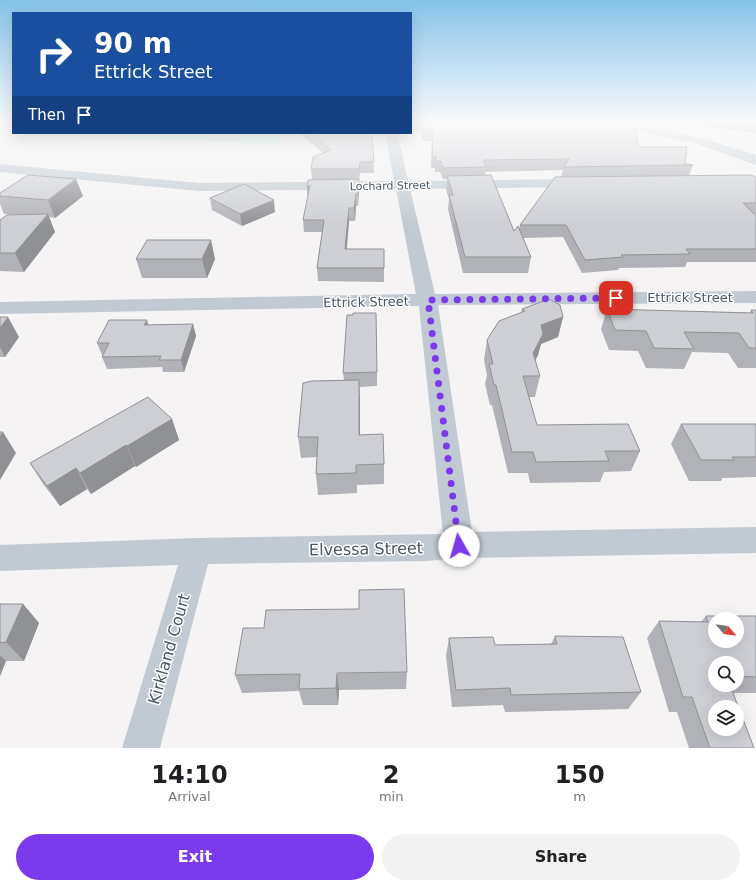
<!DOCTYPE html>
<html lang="en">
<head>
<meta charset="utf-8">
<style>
	:root { --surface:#fff; --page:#f2f2f2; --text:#202124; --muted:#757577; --accent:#7c3aed }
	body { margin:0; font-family:"DejaVu Sans",sans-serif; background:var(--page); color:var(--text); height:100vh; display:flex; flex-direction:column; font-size:15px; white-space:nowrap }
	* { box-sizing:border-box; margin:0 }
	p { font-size:13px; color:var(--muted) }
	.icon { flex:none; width:22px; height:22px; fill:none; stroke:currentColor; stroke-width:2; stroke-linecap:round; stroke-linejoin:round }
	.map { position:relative; height:748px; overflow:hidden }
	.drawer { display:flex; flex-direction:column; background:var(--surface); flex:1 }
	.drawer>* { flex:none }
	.hud { position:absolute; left:12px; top:12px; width:400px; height:122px; border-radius:0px; box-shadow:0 4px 16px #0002; background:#1a4fa0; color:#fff; overflow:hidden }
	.needle { width:26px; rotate:119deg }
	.buttons { position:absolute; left:708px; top:612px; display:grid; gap:8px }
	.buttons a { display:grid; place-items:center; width:36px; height:36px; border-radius:50%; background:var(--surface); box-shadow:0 4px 16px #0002; font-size:20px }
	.pin { position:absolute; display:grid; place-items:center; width:34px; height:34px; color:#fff; margin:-17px; border-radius:8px; box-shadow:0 2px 6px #0006 }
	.me { position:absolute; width:44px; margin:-22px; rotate:353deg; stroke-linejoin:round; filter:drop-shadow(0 0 3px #0008) }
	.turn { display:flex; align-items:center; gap:14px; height:84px; padding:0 16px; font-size:18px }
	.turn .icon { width:52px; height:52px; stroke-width:2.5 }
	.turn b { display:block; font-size:28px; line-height:34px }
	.then { display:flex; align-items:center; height:38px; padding:0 16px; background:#0003; gap:8px; font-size:15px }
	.eta { display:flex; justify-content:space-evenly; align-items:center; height:68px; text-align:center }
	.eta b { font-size:24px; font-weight:600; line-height:28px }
	.action { display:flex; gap:8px; margin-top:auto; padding:8px 16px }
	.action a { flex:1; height:46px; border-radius:24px; background:var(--accent); color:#fff; font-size:16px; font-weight:600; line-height:46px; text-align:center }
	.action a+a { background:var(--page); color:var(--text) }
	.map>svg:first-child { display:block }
	.green { fill:#c3f1d5 }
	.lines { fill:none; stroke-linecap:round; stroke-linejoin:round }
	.minor { fill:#c1cad2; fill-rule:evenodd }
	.wall { fill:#b0b2b7; fill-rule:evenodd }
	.shaded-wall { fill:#909195 }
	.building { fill:#cdcfd5; stroke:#909195; fill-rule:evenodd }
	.route { stroke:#7c3aed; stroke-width:7; stroke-dasharray:0 12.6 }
	.labels { text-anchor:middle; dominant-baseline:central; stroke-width:3; stroke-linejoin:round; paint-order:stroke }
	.far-street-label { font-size:11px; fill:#4a5661; stroke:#fff }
	.street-label { font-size:13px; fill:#4a5661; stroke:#fff }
	.near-street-label { font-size:16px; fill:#4a5661; stroke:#fff }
</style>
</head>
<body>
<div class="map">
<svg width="756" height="748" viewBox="0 0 756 748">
	<rect width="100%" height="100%" fill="#f5f3f3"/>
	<!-- green -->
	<path class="green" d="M81 133H285L277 144 80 137Z"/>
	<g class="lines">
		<!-- minor -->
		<path class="minor" d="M590 122C647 121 700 137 754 154L756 156V165L695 143 642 132 596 125 592 124Z
			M388 133H400L398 136 408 181 581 179 586 180 588 183 586 186 581 187 410 189 435 294 756 291V303L438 305 472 532 756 527V553L459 558 427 561 208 564 160 748H122L178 565 0 571V545L197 538 443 534 419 306 0 314V302L416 294 396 189 199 191 0 172V164L199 183 394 181 386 136Z"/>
	</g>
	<!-- wall -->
	<path class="wall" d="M411 122H572L582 124 583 122H617L639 147 685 164 693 165 689 176 756 178V215H755L756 216V262H687L685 267 619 268 618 270 582 273 563 237 523 238 531 257 528 273H463L448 209 449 199 446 190 447 179H443L440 172H435V168H431L432 141H423L420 131 411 129ZM563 170 561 177 520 225 519 229 514 231 485 175V172Z
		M682 122H756V133L699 126Z
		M299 133H372L374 173H360L359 180 358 206H356L355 221H349L347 249H384V282L318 281 317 268 322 232H304L303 220 308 198 307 187 312 180 311 169 323 153Z
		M0 193 83 196 55 218 49 217 55 232 24 272 0 271V220L18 215 4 214 0 204Z
		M210 198 275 212 242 226 212 210Z
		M136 259H215L207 278H142Z
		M522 309 563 317 558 337 541 344 538 355 535 361 540 376 535 397H529L537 425 640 451 631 471 604 472 600 482 530 483 528 473H508L492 405H490L485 384 487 375 484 360 487 340 521 313Z
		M607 309 750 313 751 310H756V368H738L728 353 692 352 684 369 646 368 638 351 609 350 601 329Z
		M0 317 19 337 5 357H0Z
		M193 324 196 336 184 372H163L162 367 107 369 102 357 103 355H102L97 343 149 325Z
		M377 372V386L359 387 360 435 384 464V484L357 485V493L318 495 316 474 317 457 301 458 298 437 344 380 343 373Z
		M172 419 179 440 136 467 135 466 91 494 87 489 60 506 43 484 30 463Z
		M681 424H756V477L722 478 721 481H689L671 444Z
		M0 604H23L39 623 24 661H6L0 676Z
		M706 616H756V693H733L754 748H689L677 712H669L647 638 659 621 701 622ZM737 663V685H715Z
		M555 636 641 692 628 709 505 712 503 705 452 707 446 656 449 638 495 645 551 644Z
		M407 672 406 689 339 690 338 705H303L299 691 242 693 235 675Z"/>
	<!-- shaded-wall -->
	<path class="shaded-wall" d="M76 179 83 196 55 218 48 200Z
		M359 179V191L358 206V194Z
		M310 185 308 199 307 187Z
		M356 194V206L355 221 354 208Z
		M274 200 275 212 242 226 240 214Z
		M349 208V221L345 262V249Z
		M48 214 55 232 24 272 15 253Z
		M211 240 215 259 207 278 202 259Z
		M8 317 19 337 5 357 0 347V328Z
		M563 317 558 337 541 344 538 355 528 374 533 353 541 325Z
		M147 320 150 331 144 325Z
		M193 324 196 336 184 372 181 360Z
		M359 380 360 400V455L359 435Z
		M172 419 179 440 136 467 127 446Z
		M3 432 16 453 0 480V437Z
		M126 445 135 466 91 494 80 473Z
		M76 468 87 489 60 506 47 486Z
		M23 604 39 623 24 661 6 642Z
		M0 655 6 661 0 676Z
		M337 673 339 690 338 705 336 688Z"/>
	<!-- building -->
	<path class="building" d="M420 122H572L584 124 583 122H617L633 123 639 147H687L685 164 693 165 564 167 569 159 483 160 486 167 443 168 441 161H436V157H432L433 130 423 131Z
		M311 133H372L374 162H360L359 169H311L313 157 331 150Z
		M28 175 76 179 48 200 0 196V193Z
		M491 175 514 231 518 226 531 257H465L449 195H453L447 176Z
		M749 175 754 176 756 178V203H743L756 216V249H686L690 254 621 255 623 257 585 260 566 225H520L555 177Z
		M359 179 358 194H356L354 208H349L345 249H384V268H317L324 220H303L310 185 307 187 308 180Z
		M244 184 274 200 240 214 210 198Z
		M48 214 15 253H0V220L7 215Z
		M147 240H211L202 259H136Z
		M549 299 560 305 563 317 541 325 543 334 533 353 540 376H523L537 425 628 424 640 451H605L609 461 536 462 533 452H512L496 385H494L489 364H493L487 340 499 321 525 311 522 309Z
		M607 309 753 313 751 310H756V348H749L739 333 684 332 694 349 654 348 646 331 615 330Z
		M353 313H376L377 372 343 373 347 315H353Z
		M0 317H8L0 328Z
		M109 320H147L144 325 193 324 181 360H159L161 356 102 357 109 343H97Z
		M359 380V435L383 434 384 464 356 465V473L316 474 318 437H298L303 383 312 381Z
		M148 397 172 419 127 446 126 445 80 473 76 468 47 486 30 463Z
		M681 424H756V457H732L734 460H701Z
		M0 432H3L0 437Z
		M404 589 407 672 337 673 336 688 299 689 300 674 235 675 243 628H264L266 610 359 609V590Z
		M0 604H23L6 642 0 643Z
		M706 616H756V677L737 676V663H715V685H730L754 748H710L692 697H683L659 621 708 622ZM715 619H737V641H715ZM715 707H737V729H715Z
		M555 636 623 637 641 692 511 695 510 688 456 690 449 638 493 637 495 645 557 644Z"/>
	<!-- sky -->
	<linearGradient id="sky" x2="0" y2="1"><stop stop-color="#85c3ea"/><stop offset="0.54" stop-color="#fafafa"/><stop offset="1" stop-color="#fafafa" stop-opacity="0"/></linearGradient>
	<rect width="756" height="227" fill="url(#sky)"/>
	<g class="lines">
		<!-- route -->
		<path class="route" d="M459 546 428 300 616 298"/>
	</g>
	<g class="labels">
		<!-- far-street labels -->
		<g class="far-street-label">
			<text transform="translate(390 186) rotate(-1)">Lochard Street</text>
		</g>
		<!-- street labels -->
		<g class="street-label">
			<text x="690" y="297">Ettrick Street</text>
			<text transform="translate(366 302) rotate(-1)">Ettrick Street</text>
		</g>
		<!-- near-street labels -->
		<g class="near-street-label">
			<text transform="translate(366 549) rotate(-1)">Elvessa Street</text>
			<text transform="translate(169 649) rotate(-74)">Kirkland Court</text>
		</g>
	</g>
</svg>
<div class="buttons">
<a><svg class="needle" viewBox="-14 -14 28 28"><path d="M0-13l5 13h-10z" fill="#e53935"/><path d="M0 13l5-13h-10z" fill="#757577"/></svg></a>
<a><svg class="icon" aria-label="search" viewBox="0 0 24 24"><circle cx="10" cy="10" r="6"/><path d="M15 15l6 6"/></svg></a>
<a><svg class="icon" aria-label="layers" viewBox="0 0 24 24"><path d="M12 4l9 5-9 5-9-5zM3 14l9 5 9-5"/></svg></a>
</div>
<div class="pin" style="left:616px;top:298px;background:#d93025"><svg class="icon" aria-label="arrive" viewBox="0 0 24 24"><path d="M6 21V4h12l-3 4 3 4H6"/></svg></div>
<svg class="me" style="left:459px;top:546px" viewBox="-20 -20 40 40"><circle r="19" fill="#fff"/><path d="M0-13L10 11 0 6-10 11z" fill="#7c3aed"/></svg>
<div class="hud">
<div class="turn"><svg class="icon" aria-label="right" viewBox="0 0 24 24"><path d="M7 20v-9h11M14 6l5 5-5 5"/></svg><div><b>90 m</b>Ettrick Street</div></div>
<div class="then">Then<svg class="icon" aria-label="arrive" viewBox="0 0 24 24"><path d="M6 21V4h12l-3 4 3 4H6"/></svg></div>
</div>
</div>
<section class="drawer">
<div class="eta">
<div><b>14:10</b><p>Arrival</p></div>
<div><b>2</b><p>min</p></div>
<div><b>150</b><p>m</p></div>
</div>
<div class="action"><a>Exit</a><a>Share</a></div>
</section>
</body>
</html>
